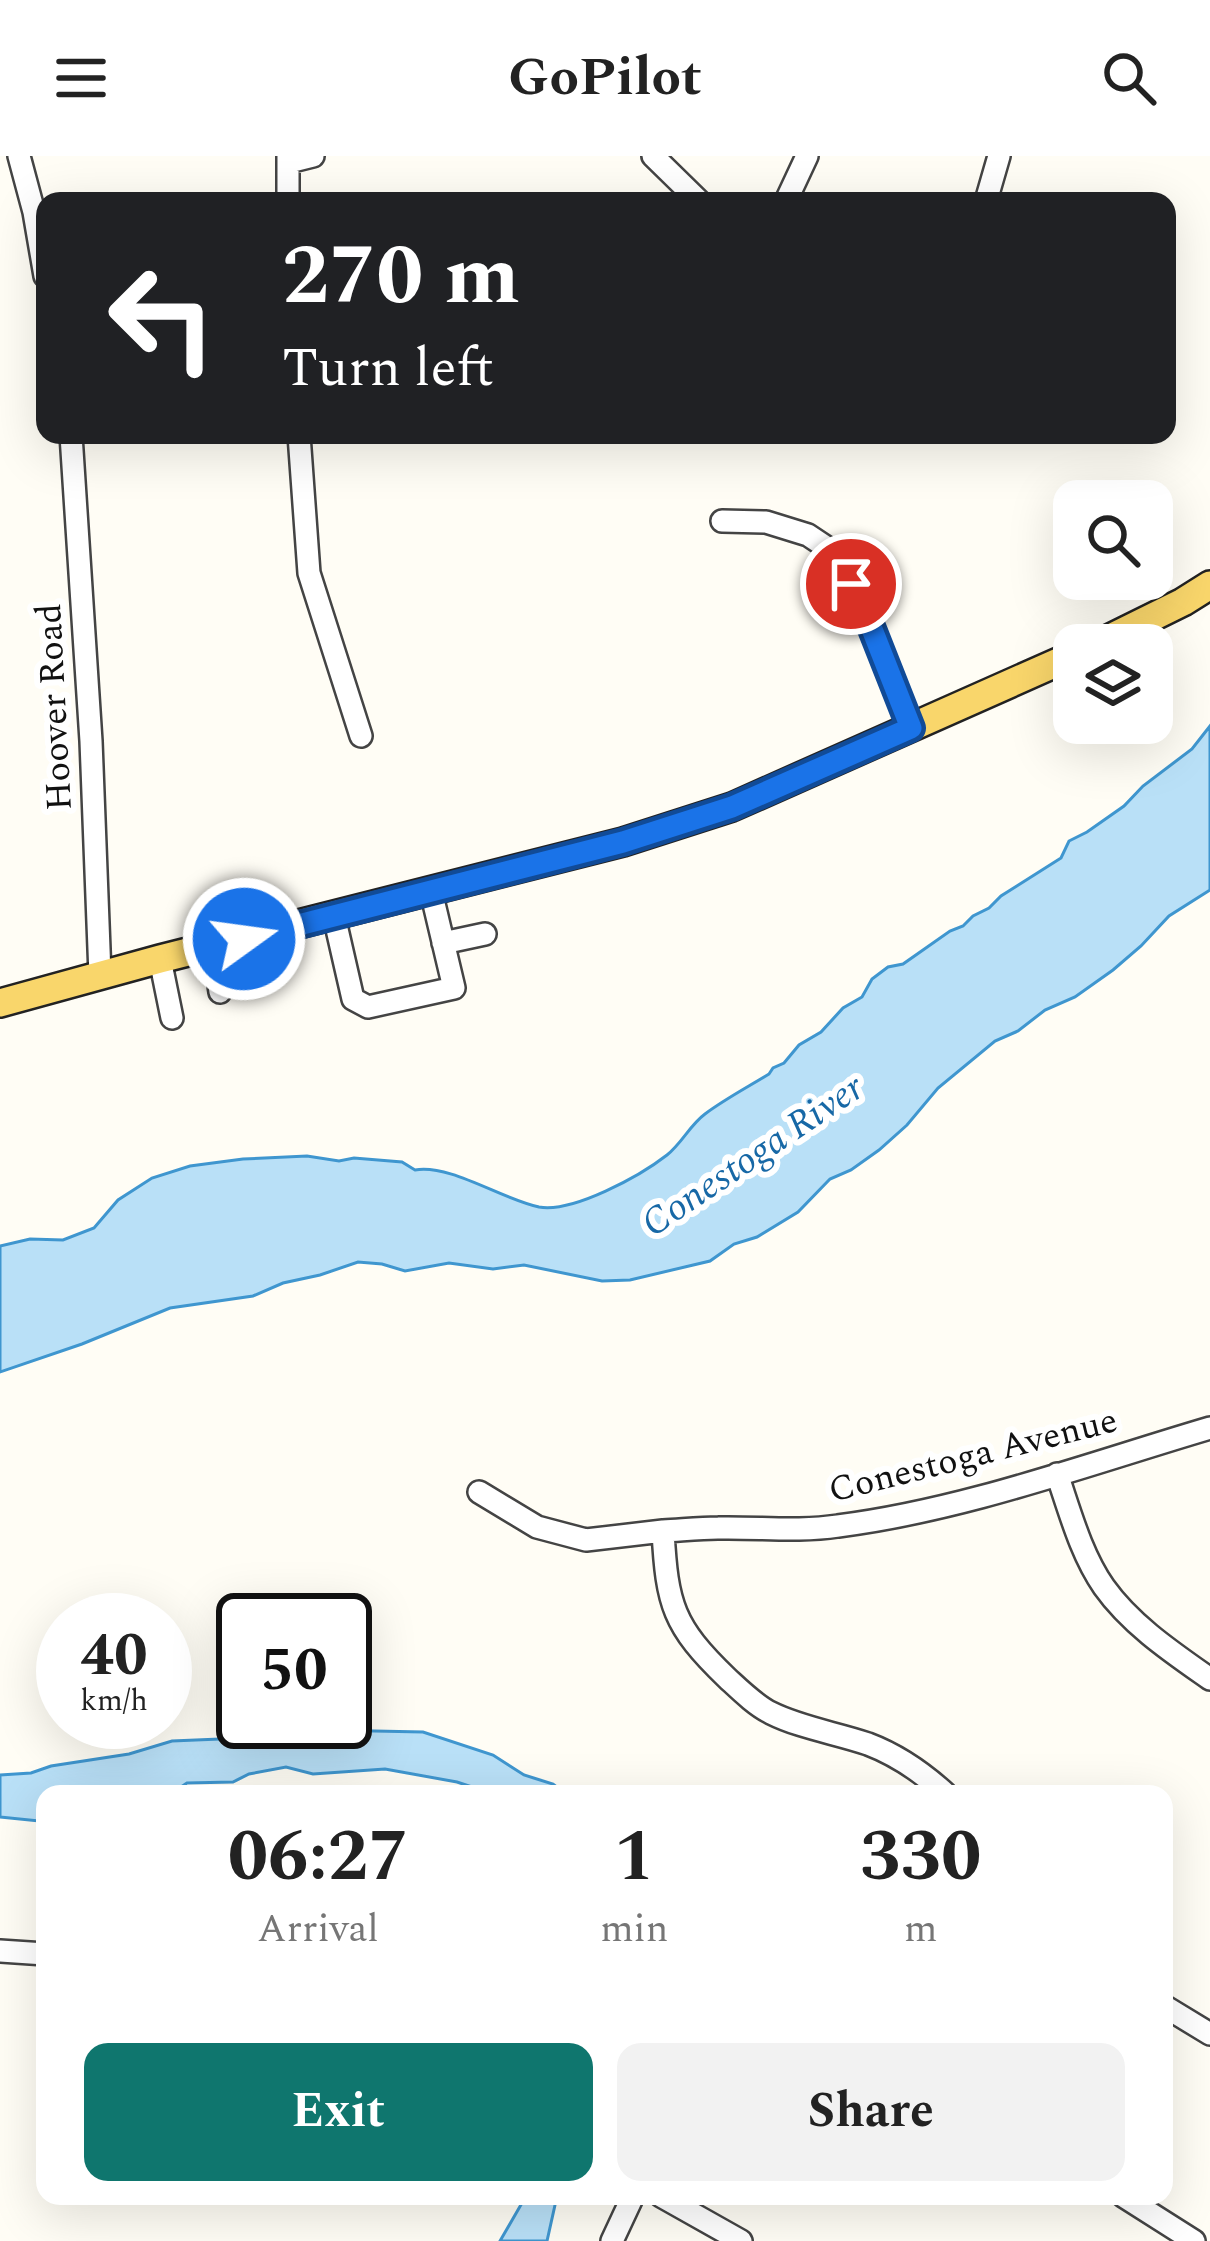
<!DOCTYPE html>
<html lang="en">
<head>
<meta charset="utf-8">
<style>
	:root { --surface:#fff; --page:#f2f2f2; --text:#222; --muted:#767676; --accent:#0f766e }
	body { margin:0; font-family:Spectral,serif; background:var(--page); color:var(--text); height:100vh; display:flex; flex-direction:column; font-size:45px; white-space:nowrap }
	* { box-sizing:border-box; margin:0 }
	p { font-size:39px; color:var(--muted) }
	.icon { flex:none; width:66px; height:66px; fill:none; stroke:currentColor; stroke-width:2; stroke-linecap:round; stroke-linejoin:round }
	.map { position:relative; flex:1; overflow:hidden }
	.panel { position:absolute; left:36px; top:1629px; width:1137px; height:420px; display:flex; flex-direction:column; background:var(--surface); border-radius:24px; box-shadow:0 12px 48px #0002 }
	.panel>* { flex:none }
	.hud { position:absolute; left:36px; top:36px; width:1140px; height:252px; border-radius:24px; box-shadow:0 12px 48px #0002; background:#202124; color:#fff; overflow:hidden }
	.controls { position:absolute; left:1053px; top:324px; display:grid; gap:24px }
	.controls a { display:grid; place-items:center; width:120px; height:120px; border-radius:24px; background:var(--surface); box-shadow:0 12px 48px #0002; font-size:60px }
	.speed { position:absolute; left:36px; top:1437px; display:flex; gap:24px; font-size:60px; font-weight:700; text-align:center }
	.speed>* { display:grid; place-content:center; width:156px; height:156px; border-radius:50%; background:var(--surface); box-shadow:0 12px 48px #0002; line-height:1 }
	.speed small { font-size:30px; font-weight:400 }
	.speed .limit { border:6px solid #111; border-radius:18px; background:#fff; color:#111 }
	.pin { position:absolute; display:grid; place-items:center; width:102px; height:102px; color:#fff; margin:-51px; border:6px solid #fff; border-radius:50%; box-shadow:0 3px 12px #0007 }
	.me { position:absolute; width:132px; margin:-66px; rotate:76deg; stroke-linejoin:round; filter:drop-shadow(0 0 9px #0008) }
	.turn { display:flex; align-items:center; gap:42px; height:252px; padding:0 48px; font-size:54px }
	.turn .icon { width:156px; height:156px; stroke-width:2.5 }
	.turn b { display:block; font-size:84px; line-height:102px }
	.eta { display:flex; justify-content:space-evenly; align-items:center; height:204px; text-align:center }
	.eta b { font-size:72px; font-weight:700; line-height:84px }
	.primary-button { display:flex; gap:24px; margin-top:auto; padding:24px 48px }
	.primary-button a { flex:1; height:138px; border-radius:24px; background:var(--accent); color:#fff; font-size:48px; font-weight:700; line-height:138px; text-align:center }
	.primary-button a+a { background:var(--page); color:var(--text) }
	header { display:flex; justify-content:space-between; align-items:center; height:156px; padding:0 48px; background:var(--surface); font-size:54px; font-weight:700 }
	.map>svg:first-child { display:block }
	.water { fill:#b9e0f7; stroke:#3f96cf; stroke-width:3 }
	.lines { fill:none; stroke-linecap:round; stroke-linejoin:round }
	.minor-casing { stroke:#444; stroke-width:26 }
	.major-casing { stroke:#222; stroke-width:32 }
	.minor { stroke:#fff; stroke-width:21 }
	.major { stroke:#f9d66b; stroke-width:27 }
	.route-casing { stroke:#114b97; stroke-width:30 }
	.route { stroke:#1a73e8; stroke-width:21 }
	.labels { text-anchor:middle; dominant-baseline:central; stroke-width:12; stroke-linejoin:round; paint-order:stroke }
	.street-label { font-size:36px; fill:#111; stroke:#fff }
	.water-label { font-size:39px; font-style:italic; fill:#1768a6; stroke:#fff }
</style>
</head>
<body>
<header><svg class="icon" aria-label="menu" viewBox="0 0 24 24"><path d="M4 6h16M4 12h16M4 18h16"/></svg>GoPilot<svg class="icon" aria-label="search" viewBox="0 0 24 24"><circle cx="10" cy="10" r="6"/><path d="M15 15l6 6"/></svg></header>
<div class="map">
<svg width="1210" height="2085" viewBox="0 0 1210 2085">
	<rect width="100%" height="100%" fill="#fffdf5"/>
	<!-- water -->
	<path class="water" d="M1210 570V734L1169 760 1141 790 1113 814 1075 841 1045 854 1018 875 995 885 938 932 907 969 879 994 851 1014 830 1023 798 1056 757 1081 734 1088 710 1105 630 1124 602 1125 524 1109 493 1113 449 1107 405 1115 382 1108 358 1106 320 1119 283 1127 253 1140 170 1152 82 1188 0 1216V1090L30 1083 63 1084 94 1072 118 1044 152 1022 190 1010 243 1003 307 1000 339 1005 354 1002 402 1006 415 1014C451 1008 501 1043 539 1051 573 1057 640 1020 667 999 682 987 690 969 705 958 725 943 748 931 769 918L773 912 784 907 799 889 821 876 843 852 862 841 872 823 888 811 903 808 950 775 963 770 973 760 989 752 1001 740 1061 702 1069 685 1087 676 1124 650 1143 630 1192 593Z
		M326 1574 423 1576 493 1599 524 1619 553 1628 566 1638H493L457 1626 385 1613 313 1618 286 1611 249 1618 233 1626 187 1627 175 1635 162 1638H45V1661L39 1665 0 1661V1619L31 1617 51 1610 129 1598 172 1585 269 1581Z
		M526 2040H557L547 2085H500Z"/>
	<g class="lines">
		<!-- minor casing -->
		<g class="minor-casing">
			<path id="minor" d="M19 0 34 56 45 120
				M653 0 699 45
				M289 6 313 0
				M288 45V0
				M786 45 807 0
				M986 45 999 0
				M71 279 91 585 100 819
				M299 279 309 417 361 580
				M722 365 766 366 808 379 835 397 868 463 911 572
				M334 760 353 843 368 851 454 832 431 735
				M443 787 485 778
				M213 791 220 836
				M160 803 172 862
				M1057 1318C1070 1356 1081 1398 1104 1431 1131 1469 1173 1497 1210 1523
				M479 1336 537 1371 586 1384 663 1375
				M946 1638C923 1617 897 1599 868 1588 836 1577 801 1572 771 1557 755 1549 740 1534 727 1522 673 1470 667 1449 663 1375 682 1374 700 1372 718 1372 758 1371 798 1376 838 1370 964 1354 1088 1308 1210 1272
				M0 1795 45 1798
				M1164 1850 1210 1878
				M661 2040 741 2085
				M1123 2040 1194 2085
				M612 2085 633 2040"/>
		</g>
		<!-- major casing -->
		<g class="major-casing">
			<path id="major" d="M1096 489 1183 446 1210 429
				M0 847 160 803 623 686 732 651 1074 499"/>
		</g>
		<!-- minor -->
		<use href="#minor" class="minor"/>
		<!-- major -->
		<use href="#major" class="major"/>
	</g>
	<g class="lines">
		<!-- route casing -->
		<g class="route-casing">
			<path id="route" d="M244 783 623 686 732 651 911 572 868 463 851 428"/>
		</g>
		<!-- route -->
		<use href="#route" class="route"/>
	</g>
	<g class="labels">
		<!-- street labels -->
		<g class="street-label">
			<text transform="translate(55 551) rotate(-93)">Hoover Road</text>
			<text transform="translate(973 1300) rotate(-14)">Conestoga Avenue</text>
		</g>
		<!-- water labels -->
		<g class="water-label">
			<text transform="translate(753 1000) rotate(-34)">Conestoga River</text>
		</g>
	</g>
</svg>
<div class="controls">
<a><svg class="icon" aria-label="search" viewBox="0 0 24 24"><circle cx="10" cy="10" r="6"/><path d="M15 15l6 6"/></svg></a>
<a><svg class="icon" aria-label="layers" viewBox="0 0 24 24"><path d="M12 4l9 5-9 5-9-5zM3 14l9 5 9-5"/></svg></a>
</div>
<div class="speed"><div>40<small>km/h</small></div><div class="limit">50</div></div>
<div class="pin" style="left:851px;top:428px;background:#d93025"><svg class="icon" aria-label="arrive" viewBox="0 0 24 24"><path d="M6 21V4h12l-3 4 3 4H6"/></svg></div>
<svg class="me" style="left:244px;top:783px" viewBox="-20 -20 40 40"><circle r="17" fill="#1a73e8" stroke="#fff" stroke-width="3"/><path d="M0-11L8 9 0 5-8 9z" fill="#fff"/></svg>
<div class="hud">
<div class="turn"><svg class="icon" aria-label="left" viewBox="0 0 24 24"><path d="M17 20v-9H6M10 6l-5 5 5 5"/></svg><div><b>270 m</b>Turn left</div></div>
</div>
<section class="panel">
<div class="eta">
<div><b>06:27</b><p>Arrival</p></div>
<div><b>1</b><p>min</p></div>
<div><b>330</b><p>m</p></div>
</div>
<div class="primary-button"><a>Exit</a><a>Share</a></div>
</section>
</div>
</body>
</html>
